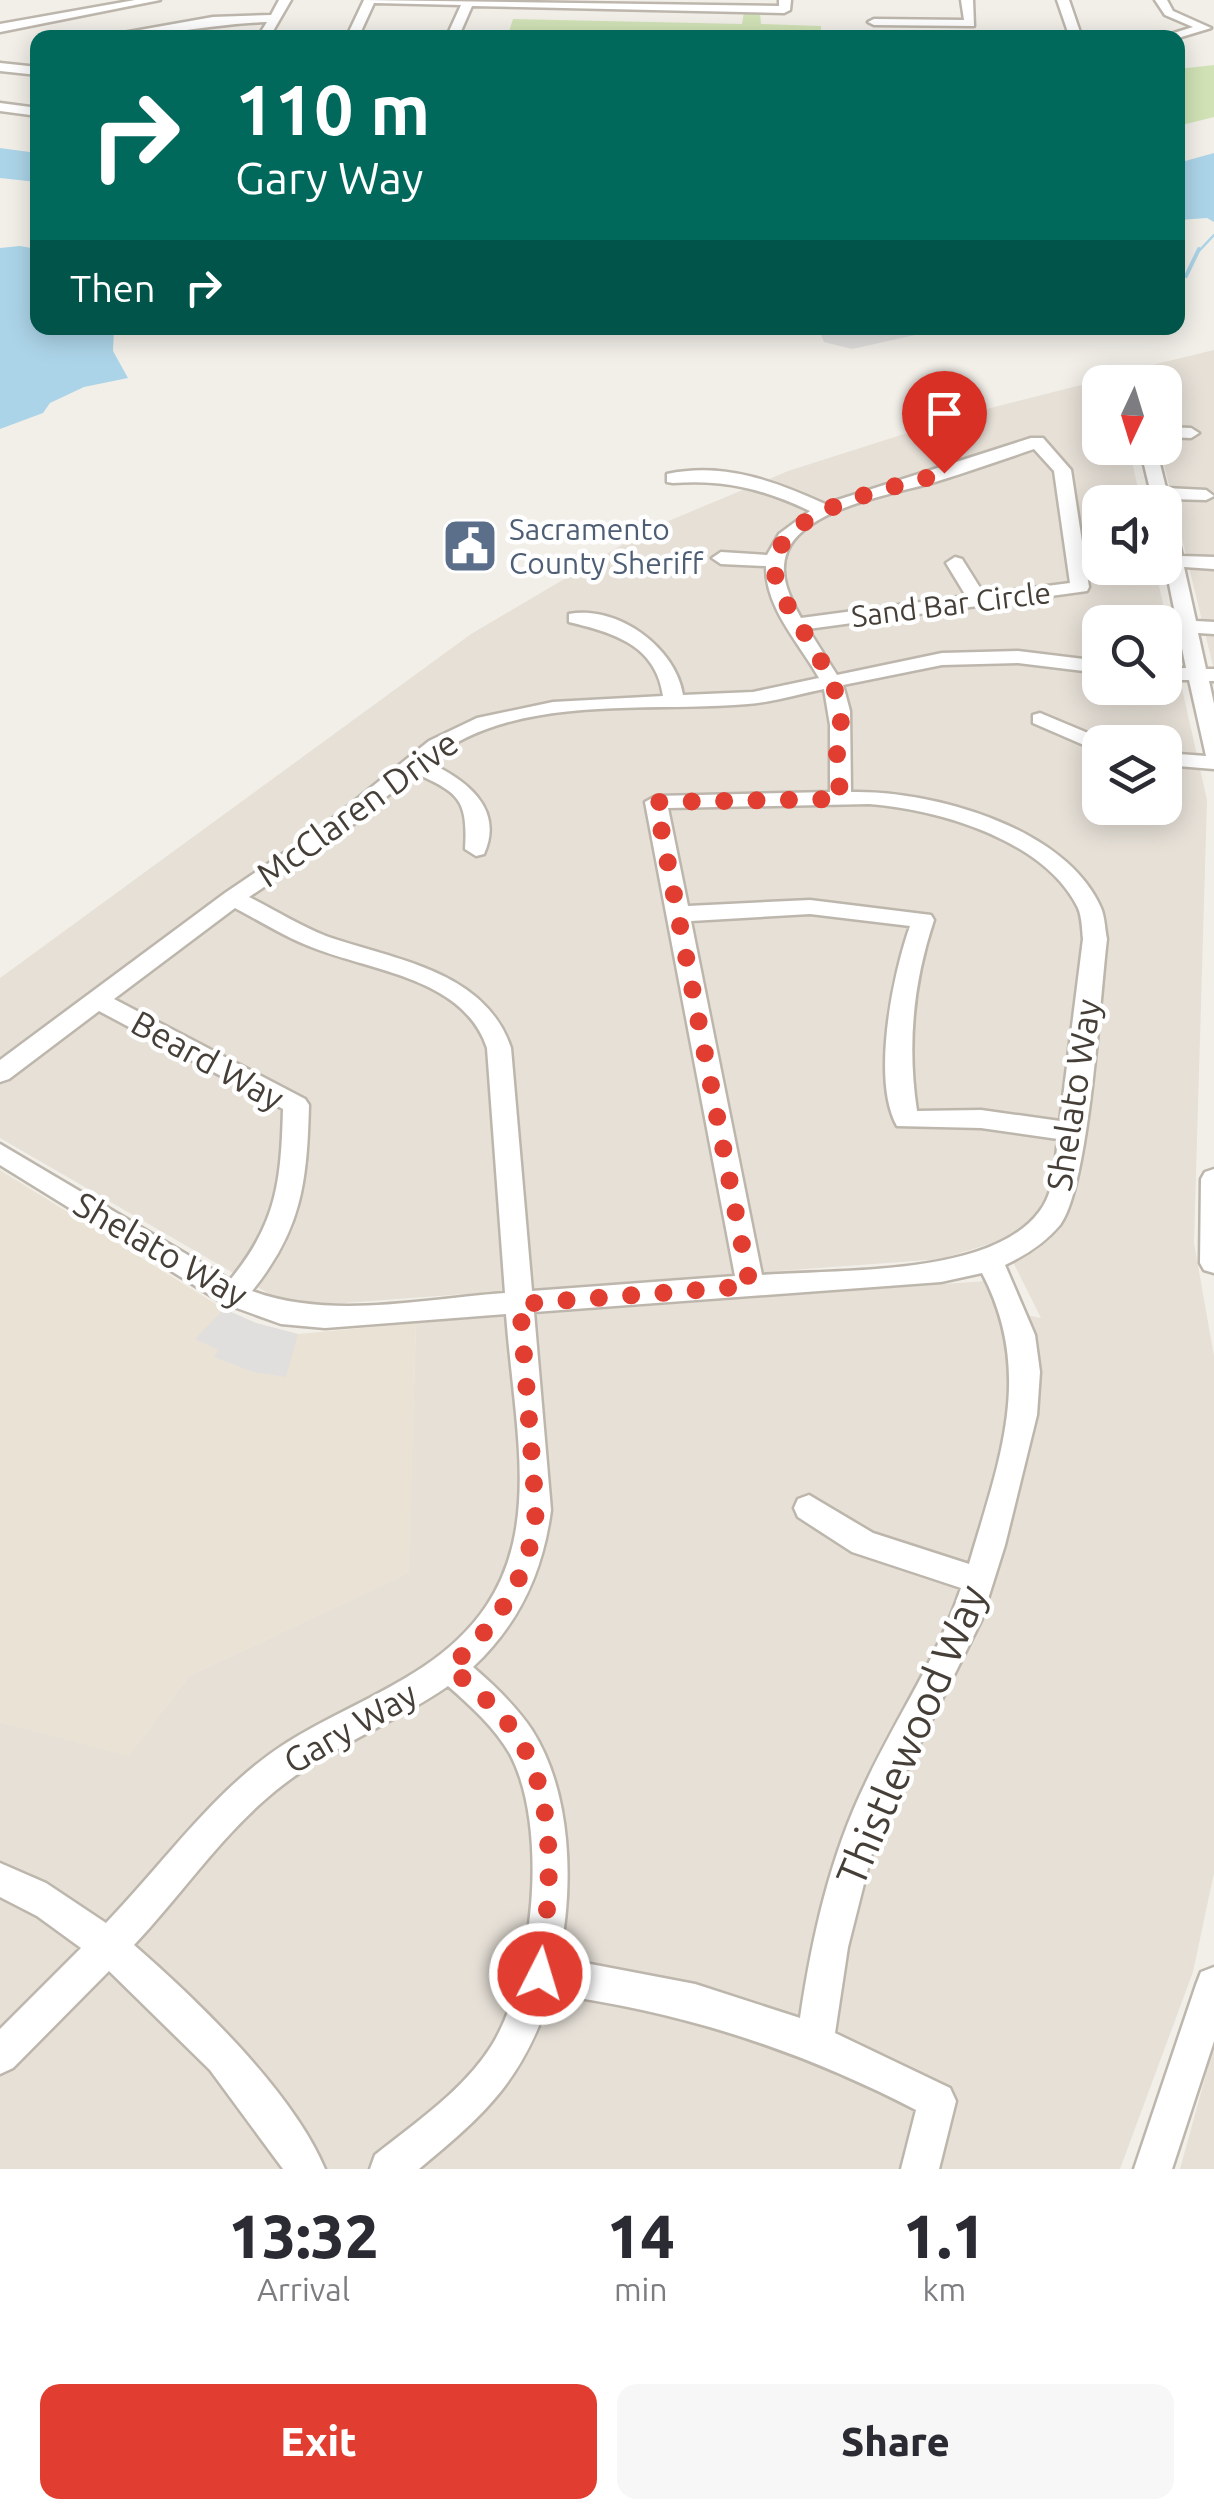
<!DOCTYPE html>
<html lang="en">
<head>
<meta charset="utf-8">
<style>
	:root { --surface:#fff; --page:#f7f7f7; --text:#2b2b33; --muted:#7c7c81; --accent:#e13e31 }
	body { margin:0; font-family:Ubuntu,sans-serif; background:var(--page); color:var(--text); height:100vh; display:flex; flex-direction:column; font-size:38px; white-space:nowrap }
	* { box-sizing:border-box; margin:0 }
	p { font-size:32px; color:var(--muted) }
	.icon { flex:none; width:55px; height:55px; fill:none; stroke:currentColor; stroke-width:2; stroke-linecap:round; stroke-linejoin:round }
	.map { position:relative; height:2169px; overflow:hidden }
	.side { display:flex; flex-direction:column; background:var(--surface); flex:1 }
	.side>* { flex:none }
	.hud { position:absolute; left:30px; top:30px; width:1155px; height:305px; border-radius:20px; box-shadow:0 5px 25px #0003; background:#00695c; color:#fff; overflow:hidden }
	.needle { width:65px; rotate:184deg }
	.tools { position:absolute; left:1082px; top:365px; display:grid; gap:20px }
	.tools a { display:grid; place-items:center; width:100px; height:100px; border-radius:20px; background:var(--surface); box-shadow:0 5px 25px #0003; font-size:50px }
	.pin { position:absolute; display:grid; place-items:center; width:85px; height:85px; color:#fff; margin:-102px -42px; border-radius:50% 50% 50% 0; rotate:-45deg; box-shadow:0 0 10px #0007 }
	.pin .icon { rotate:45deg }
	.me { position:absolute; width:110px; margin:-55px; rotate:5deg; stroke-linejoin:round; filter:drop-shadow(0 0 8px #0008) }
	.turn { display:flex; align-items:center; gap:35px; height:210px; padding:0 40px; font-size:45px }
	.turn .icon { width:130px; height:130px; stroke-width:2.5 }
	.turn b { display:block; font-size:70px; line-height:85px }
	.then { display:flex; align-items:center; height:95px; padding:0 40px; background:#0003; gap:20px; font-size:38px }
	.eta { display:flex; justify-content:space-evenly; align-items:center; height:170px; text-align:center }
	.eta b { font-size:60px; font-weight:800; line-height:70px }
	.primary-button { display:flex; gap:20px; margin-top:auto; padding:20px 40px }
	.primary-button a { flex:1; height:115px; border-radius:20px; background:var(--accent); color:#fff; font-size:40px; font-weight:800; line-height:115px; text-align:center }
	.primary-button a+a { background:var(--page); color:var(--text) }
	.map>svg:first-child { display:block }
	.residential { fill:#e6e0d7; fill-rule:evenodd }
	.education { fill:#eae2d4 }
	.green { fill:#d1e2b6 }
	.parking { fill:#e1dfdd }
	.water { fill:#acd4e8 }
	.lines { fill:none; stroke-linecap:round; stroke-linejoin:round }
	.stream-far1 { stroke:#acd4e8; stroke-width:2.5 }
	.stream { stroke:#acd4e8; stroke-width:4 }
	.minor-casing { stroke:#bdb6ac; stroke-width:5 }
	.minor { fill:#fff; fill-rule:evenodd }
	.route { stroke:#e13e31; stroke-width:18; stroke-dasharray:0 32.4 }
	.labels { text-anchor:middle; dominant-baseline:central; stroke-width:9; stroke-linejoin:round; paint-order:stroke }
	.far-service-label { font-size:30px; fill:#4e5e75; stroke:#fff; text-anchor:start }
	.far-street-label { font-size:30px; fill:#453f38; stroke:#fff }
	.street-label { font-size:35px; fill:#453f38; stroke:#fff }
	.near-street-label { font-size:42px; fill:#453f38; stroke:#fff }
</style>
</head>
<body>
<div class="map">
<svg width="1214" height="2169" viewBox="0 0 1214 2169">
	<rect width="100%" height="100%" fill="#f2efe9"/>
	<!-- residential -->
	<path class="residential" d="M1214 350V670L1160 448H1165V382H1144L1140 368Z
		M1113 377 1114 382H1100V448H1129L1141 502H1100V568H1155L1207 800 1194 1243 1214 1356V1873L1193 1972 1120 2169H0V1722L129 1755 189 1676 408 1573 416 1323 985 1281 997 1309 1041 1318 1002 1240 941 1259 317 1305 273 1296 0 1138V978L471 634 647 530 788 471 967 414ZM1100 622H1165V688H1100ZM1100 742H1165V808H1100Z
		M1214 2045V2169H1180Z"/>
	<!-- education -->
	<path class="education" d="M0 1170 224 1309 256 1323 298 1334 416 1323 409 1573 189 1676 129 1756 0 1722Z"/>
	<!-- green -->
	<path class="green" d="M744 12 760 13 761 24 821 26V37H507L513 19 742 24Z
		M1214 65V117L1178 126V69Z"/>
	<!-- parking -->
	<path class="parking" d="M818 328H947L852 349 824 342Z
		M224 1309 256 1323 298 1334 286 1377 253 1372 214 1357 219 1350 195 1339Z"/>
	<!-- water -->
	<path class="water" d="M0 148 37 153V182L0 178Z
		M1214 153V222L1207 218 1178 220V163Z
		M20 246 37 249 38 328H114L113 351 128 378 84 387 50 403 43 413 0 429V248Z"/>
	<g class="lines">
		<!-- stream-far1 -->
		<path class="stream-far1" d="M1198 252 1214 235"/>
		<!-- stream -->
		<path class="stream" d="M1186 276 1199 249"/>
		<!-- minor casing -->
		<g class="minor-casing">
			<path id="minor" d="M135 0H160L0 32V24Z
				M279 0H291L269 38H257L267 22C209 24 153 38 95 38L213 17 271 15Z
				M364 0 779 6V0H791L790 10 784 13 472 6 458 38H446L461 5 374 3 358 38H346Z
				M961 0H973L974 26 874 25 868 22 874 19 964 20Z
				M1057 0H1069L1082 38H1070Z
				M1155 0H1167L1173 11 1211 28 1178 38H1158L1193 27 1165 15Z
				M0 63 38 67V75L0 71Z
				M0 103 38 108V116L0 111Z
				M1165 427 1191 428 1199 433 1191 438 1165 437Z
				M1031 438H1043L1071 470 1089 587 1087 591 808 629 837 675 942 653 1018 651 1100 661V673L1018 663 942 665 843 685 850 711 851 792C931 790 1066 827 1101 908 1105 917 1105 930 1107 939 1100 996 1089 1187 1060 1225 1045 1243 1026 1255 1005 1265L1035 1335 1040 1372 1037 1415 1005 1545 981 1621 899 1786 871 1856 848 1947 835 2033 950 2088 956 2101 939 2169H901L916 2110C800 2050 681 2011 551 1994 522 2080 488 2112 419 2169H370L375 2155C416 2122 464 2090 492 2045 534 1976 549 1827 510 1754 495 1728 471 1706 448 1686 396 1722 335 1745 284 1784 226 1828 184 1892 134 1945 197 2000 293 2092 325 2169H283L210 2070 109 1971 13 2068 0 2074V2029L81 1948 37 1916 0 1897V1863L46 1883 106 1923C164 1863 213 1791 283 1745 328 1716 378 1697 423 1667 557 1578 516 1451 506 1314L325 1328 281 1324 223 1303 0 1165V1144L230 1280C277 1223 281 1181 283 1109L99 1011 9 1079 0 1082V1060L225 893 322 827 429 741 477 718 553 702 663 696C656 645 614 633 569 622V614C618 605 676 648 683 695L753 692 819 678C800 644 765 608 766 566L721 564 712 558 721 552 767 555 779 534 810 511C763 489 725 479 673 483L667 482V474C724 462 774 481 825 504ZM1034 449 1054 471 1070 583 984 594 962 559 955 557 946 563 966 596 801 618C790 598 778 575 787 552 805 507 896 494 938 481 970 471 1002 460 1034 449ZM824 689 830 725V792L656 796 645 802 735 1276 532 1291 511 1048C485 970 394 960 326 936 300 926 275 910 249 897L338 837 415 773C459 793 468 799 465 849L476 856 484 854C505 807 464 779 428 762 513 692 645 713 748 704 774 702 799 694 824 689ZM869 804C938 809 1045 840 1078 908 1082 917 1082 930 1083 939L1060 1121 981 1110 917 1111C907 1045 913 983 934 920L931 915 810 900 688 906 668 808ZM235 908C258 920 280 934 304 944 365 971 463 975 487 1048L505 1293C423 1299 330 1320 252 1291 302 1229 307 1182 309 1105L305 1099 114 999ZM810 914 910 926C893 974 871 1080 897 1126L981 1128 1058 1139C1055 1163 1055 1192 1039 1212 990 1277 838 1269 762 1275L691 921ZM982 1273C1035 1374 999 1461 969 1564L873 1533 809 1495 798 1499 794 1508 798 1517 852 1552 961 1588C938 1657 897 1716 866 1782 830 1856 812 1937 800 2018L695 1984 559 1958C574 1886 572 1793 532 1730 516 1706 495 1686 473 1667 519 1624 543 1572 551 1510L534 1312 941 1282Z
				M1140 448H1156L1166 488 1206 490 1214 496 1206 500 1169 499 1165 506V502H1153Z
				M1165 516 1174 521 1182 556 1214 557V569L1184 567 1196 621 1214 622V634L1198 633 1206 669H1214V681H1209L1214 704V769L1165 765V753L1206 756 1189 680H1165V668H1186L1165 564Z
				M1040 713 1107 741 1109 742H1100V751L1093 749 1033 723V715Z
				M1214 1169V1273L1204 1270 1200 1263 1201 1179 1205 1172Z
				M1214 1967V2041L1172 2169H1134L1196 1985 1201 1972Z"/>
		</g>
		<!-- minor -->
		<use href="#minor" class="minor"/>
	</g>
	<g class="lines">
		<!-- route -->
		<path class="route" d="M540 1974C550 1894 562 1795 510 1726 493 1704 471 1686 450 1667 499 1623 530 1577 536 1510L520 1304 750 1286 656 802 841 799C839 784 837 769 837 753 838 739 843 722 840 707 833 674 801 629 784 599 735 513 894 489 944 473"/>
	</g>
	<!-- icons -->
	<defs>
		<g id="civic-square" transform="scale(2.875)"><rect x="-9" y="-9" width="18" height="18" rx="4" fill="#5c6f8a" stroke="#fff"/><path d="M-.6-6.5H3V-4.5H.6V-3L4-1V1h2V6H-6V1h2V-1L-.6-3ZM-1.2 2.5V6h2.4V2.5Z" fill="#fff"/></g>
	</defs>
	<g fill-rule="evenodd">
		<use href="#civic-square" x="470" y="546"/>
	</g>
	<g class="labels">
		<!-- far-service labels -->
		<g class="far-service-label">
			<text x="509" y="529">Sacramento<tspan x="509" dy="34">County Sheriff</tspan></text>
		</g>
		<!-- far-street labels -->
		<g class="far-street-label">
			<text transform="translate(951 604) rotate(-7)">Sand Bar Circle</text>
		</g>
		<!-- street labels -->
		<g class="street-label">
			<text transform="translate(357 808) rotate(-36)">McClaren Drive</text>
			<text transform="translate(208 1060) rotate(29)">Beard Way</text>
			<text transform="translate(1073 1095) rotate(-81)">Shelato Way</text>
			<text transform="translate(161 1249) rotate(30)">Shelato Way</text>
			<text transform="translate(350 1727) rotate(-30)">Gary Way</text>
		</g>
		<!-- near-street labels -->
		<g class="near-street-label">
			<text transform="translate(911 1735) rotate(-67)">Thistlewood Way</text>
		</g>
	</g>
</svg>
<div class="tools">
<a><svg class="needle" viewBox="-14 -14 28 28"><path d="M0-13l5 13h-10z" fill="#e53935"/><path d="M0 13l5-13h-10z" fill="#7c7c81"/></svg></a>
<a><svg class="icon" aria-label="sound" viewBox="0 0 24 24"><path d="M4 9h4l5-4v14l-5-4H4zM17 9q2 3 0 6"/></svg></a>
<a><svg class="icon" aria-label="search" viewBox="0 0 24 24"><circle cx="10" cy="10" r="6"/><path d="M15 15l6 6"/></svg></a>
<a><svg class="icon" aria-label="layers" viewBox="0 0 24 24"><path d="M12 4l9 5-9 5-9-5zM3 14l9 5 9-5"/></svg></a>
</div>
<div class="pin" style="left:944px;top:473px;background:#d93025"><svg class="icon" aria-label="arrive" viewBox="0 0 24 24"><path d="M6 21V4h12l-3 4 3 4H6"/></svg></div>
<svg class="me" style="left:540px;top:1974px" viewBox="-20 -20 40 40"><circle r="17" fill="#e13e31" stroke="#fff" stroke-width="3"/><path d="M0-11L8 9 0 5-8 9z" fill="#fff"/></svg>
<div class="hud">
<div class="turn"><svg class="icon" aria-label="right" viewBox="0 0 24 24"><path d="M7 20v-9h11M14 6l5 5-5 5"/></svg><div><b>110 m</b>Gary Way</div></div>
<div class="then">Then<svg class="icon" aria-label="right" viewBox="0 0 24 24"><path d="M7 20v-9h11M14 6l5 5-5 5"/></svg></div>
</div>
</div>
<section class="side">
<div class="eta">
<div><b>13:32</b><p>Arrival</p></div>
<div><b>14</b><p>min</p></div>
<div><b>1.1</b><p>km</p></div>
</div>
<div class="primary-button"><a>Exit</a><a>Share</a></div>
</section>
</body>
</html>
